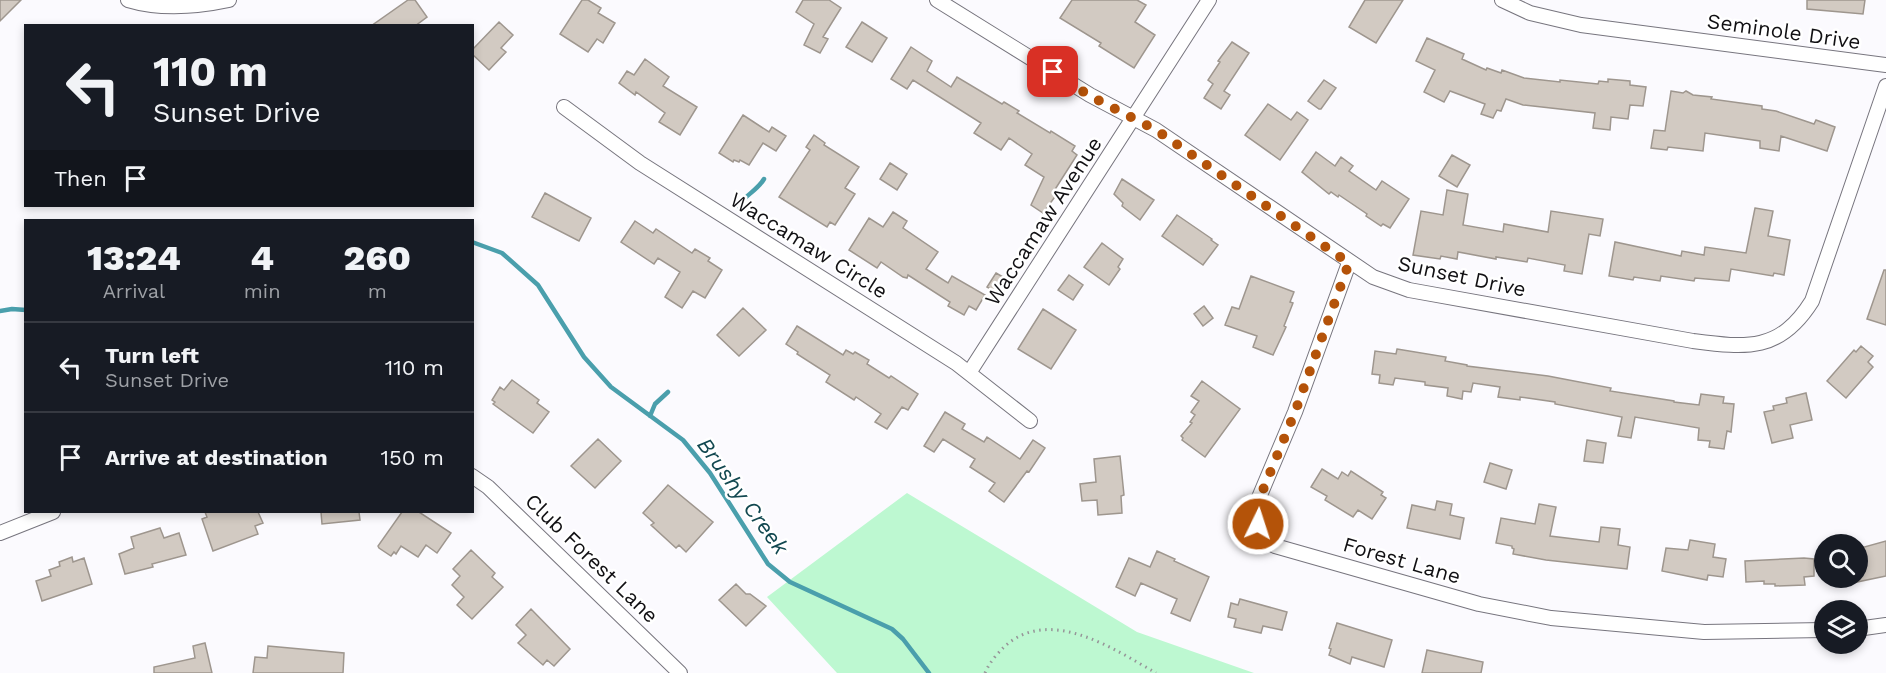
<!DOCTYPE html>
<html lang="en">
<head>
<meta charset="utf-8">
<style>
	:root { --surface:#171b24; --page:#242831; --text:#f1f3f6; --muted:#9ea1a6; --line:#363941 }
	body { margin:0; font-family:"Work Sans",sans-serif; background:var(--page); color:var(--text); height:100vh; display:flex; flex-direction:column; font-size:22px; white-space:nowrap }
	* { box-sizing:border-box; margin:0 }
	p { font-size:20px; color:var(--muted) }
	.icon { flex:none; width:33px; height:33px; fill:none; stroke:currentColor; stroke-width:2; stroke-linecap:round; stroke-linejoin:round }
	.map { position:relative; flex:1; overflow:hidden }
	.drawer { position:absolute; left:24px; top:219px; width:450px; height:294px; display:flex; flex-direction:column; background:var(--surface); border-radius:0px; box-shadow:0 3px 9px #0003 }
	.drawer>* { flex:none }
	.guide { position:absolute; left:24px; top:24px; width:450px; height:183px; border-radius:0px; box-shadow:0 3px 9px #0003; background:#171b24; color:var(--text); overflow:hidden }
	.controls { position:absolute; left:1814px; top:534px; display:grid; gap:12px }
	.controls a { display:grid; place-items:center; width:54px; height:54px; border-radius:50%; background:var(--surface); box-shadow:0 3px 9px #0003; font-size:30px }
	.pin { position:absolute; display:grid; place-items:center; width:51px; height:51px; color:#fff; margin:-26px; border-radius:12px; box-shadow:0 3px 9px #0006 }
	.me { position:absolute; width:66px; margin:-33px; rotate:4deg; stroke-linejoin:round; filter:drop-shadow(0 0 4px #0008) }
	.turn { display:flex; align-items:center; gap:21px; height:126px; padding:0 30px; font-size:27px }
	.turn .icon { width:78px; height:78px; stroke-width:2.5 }
	.turn b { display:block; font-size:42px; line-height:51px }
	.then { display:flex; align-items:center; height:57px; padding:0 30px; background:#0003; gap:12px; font-size:22px }
	.eta { display:flex; justify-content:space-evenly; align-items:center; height:102px; text-align:center }
	.eta b { font-size:36px; font-weight:800; line-height:42px }
	ul { padding:0; list-style:none }
	li { display:flex; align-items:center; gap:18px; height:90px; padding:0 30px; border-top:2px solid var(--line) }
	li div { flex:1 }
	li b { display:block; font-size:22px }
	li em { font-style:normal }
	.map>svg:first-child { display:block }
	.green { fill:#bdf8d1 }
	.lines { fill:none; stroke-linecap:round; stroke-linejoin:round }
	.stream { stroke:#4a9fac; stroke-width:4.5 }
	.building { fill:#d2cac2; stroke:#9e968e; stroke-width:1.5 }
	.minor-casing { stroke:#77757e; stroke-width:16 }
	.path { stroke:#969598; stroke-width:3; stroke-dasharray:1.5 4.5; stroke-linecap:butt }
	.minor { stroke:#fff; stroke-width:14 }
	.route { stroke:#b45309; stroke-width:10; stroke-dasharray:0 18 }
	.labels { text-anchor:middle; dominant-baseline:central; stroke-width:5; stroke-linejoin:round; paint-order:stroke }
	.street-label { font-size:21px; fill:#111013; stroke:#fff }
	.water-label { font-size:22px; font-style:italic; fill:#124850; stroke:#fff }
</style>
</head>
<body>
<div class="map">
<svg width="1886" height="673" viewBox="0 0 1886 673">
	<rect width="100%" height="100%" fill="#fbfafe"/>
	<!-- green -->
	<path class="green" d="M907 493 1137 632 1254 673H837L767 597Z"/>
	<g class="lines">
		<!-- stream -->
		<path class="stream" d="M738 206C745 195 757 191 764 179
			M472 242 502 253 538 285 584 357 611 387 683 440 710 473 768 564 790 582 892 629 903 639 929 673
			M0 311 12 309 26 310
			M650 416 655 404 668 392"/>
	</g>
	<!-- building -->
	<path class="building" d="M0 0H21L0 21Z
		M408 0H415L427 17 415 26H371Z
		M582 0H588L601 8 598 13 615 23 603 43 597 39 588 52 560 34Z
		M803 0H829L841 8 823 37 828 39 820 53 804 45 814 24 796 12Z
		M1072 0H1137L1146 5 1135 22 1155 35 1134 68 1099 46 1101 43 1060 18Z
		M1365 0H1403L1376 43 1349 27Z
		M1807 0H1865L1863 14 1807 9Z
		M499 22 513 35 501 48 506 52 489 70 472 54V50Z
		M862 22 887 38 872 62 846 47Z
		M1427 38 1464 54 1462 59 1486 70 1487 68 1501 73 1502 70 1524 78 1560 82V80L1598 84 1599 81 1608 82V79L1630 81V85L1646 87 1643 106 1630 105 1628 119 1611 117 1610 130 1593 128 1595 113 1523 105 1506 99 1501 111 1497 110 1493 118 1481 114 1485 104 1450 91 1444 102 1424 92 1435 70 1416 61Z
		M1232 42 1249 53 1224 91 1230 95 1221 109 1204 98 1213 84 1208 80 1220 62 1218 61Z
		M911 47 932 61 927 71 951 87 957 77 1002 104 1004 102 1019 111 1017 113 1050 133 1051 131 1075 146 1072 151 1077 155 1054 191 1057 194 1043 213 1031 205 1044 177 1025 165 1032 154 1009 138 1001 150 974 133 981 123 913 80 907 89 891 79Z
		M645 59 669 77 663 86 697 107 680 135 659 122 665 113 636 92 635 95 619 83 627 71 634 75Z
		M1324 80 1336 88 1321 109H1319L1308 101Z
		M1671 91 1683 93 1686 91 1693 95 1712 97 1711 99 1762 106V109L1776 111 1814 124 1816 120 1835 127 1827 151 1781 136 1779 151 1760 148V141L1705 133 1703 151 1668 147 1667 150 1651 148 1654 130 1665 131Z
		M1268 104 1291 120 1297 112 1308 120 1280 160 1245 135Z
		M743 115 769 132 772 127 786 136 776 151 763 143 749 165 740 160 739 162 734 160 733 162 719 153Z
		M814 135 825 143 824 145 859 167 845 188 855 194 835 225 830 222 827 227 779 197 810 150 806 147Z
		M1316 152 1335 166 1341 157 1353 166 1349 171 1376 190 1382 181 1409 199 1390 228 1383 224 1381 226 1366 216 1367 214 1339 195 1338 197 1331 192 1329 194 1302 172Z
		M1452 155 1470 165 1457 187 1439 176Z
		M890 163 907 174 897 190 880 179Z
		M1122 179 1154 200 1140 220 1122 206 1123 203 1114 194Z
		M1447 190 1468 194 1463 225 1503 232 1504 224 1548 232 1551 211 1603 219 1600 236 1589 234 1582 274 1564 271 1565 265 1528 258 1527 262 1496 257V259L1458 252 1457 259 1441 256 1440 259 1413 255 1421 211 1443 215Z
		M545 193 591 218 579 241 532 217Z
		M1755 208 1773 211 1768 236 1790 240 1784 275 1774 273 1773 276 1731 269 1729 281 1695 278 1694 281 1661 276 1660 281 1634 277 1633 280 1609 276 1615 242 1681 256 1682 251 1704 255 1705 247 1746 253Z
		M893 212 907 221 903 228 938 252 926 269 948 283 952 276 985 295 976 310 969 306 964 315 948 306 950 302 908 275 907 278 903 277 881 262 877 268 849 250 869 218 883 227Z
		M1177 215 1212 239 1211 240 1218 245 1203 265 1162 236Z
		M635 221 653 233 656 229 692 253 695 249 710 258 708 261 722 270 705 298 693 291 682 308 665 297 680 272 658 258 654 264 621 242Z
		M1102 243 1123 259 1118 267 1120 269 1109 285 1084 267Z
		M1884 270H1886V325L1867 319Z
		M996 273 1010 281 1001 296 987 287Z
		M1069 275 1083 285 1073 300 1058 290Z
		M1251 276 1294 292 1290 302 1293 303 1284 326 1286 327 1273 355 1253 347 1257 336 1225 325 1232 307 1239 309Z
		M1204 306 1213 318 1203 326 1194 314Z
		M743 308 766 330 739 356 717 335Z
		M1043 309 1076 330 1051 369 1018 349Z
		M797 326 843 355 846 350 853 354 855 352 869 360 867 364 889 378 891 376 918 394 908 410 902 407 887 429 875 422 881 414 856 397 854 400 826 382 830 375 797 354 798 352 786 344Z
		M1861 346 1873 356 1868 362 1873 367 1846 398 1827 381 1854 350 1856 352Z
		M1397 349 1446 357 1445 361 1467 365V366L1548 376 1611 388 1610 391 1674 401V402L1699 405 1701 394 1724 397 1723 403 1734 404 1731 432 1727 431 1724 449 1709 447 1710 441 1698 440 1699 428 1635 417 1631 438 1618 436 1622 417 1555 404V402L1520 397V400L1498 397 1500 387 1473 383 1471 392 1463 391 1462 399 1447 396 1448 388 1425 385V382L1395 378 1393 385 1379 383 1380 375 1372 374 1375 351 1396 354Z
		M512 380 539 400 537 403 549 412 533 433 493 404 495 402 492 400 500 387 504 390Z
		M1202 381 1240 409 1205 457 1182 440 1183 438 1181 436 1192 423 1190 422 1195 415 1191 412 1199 401 1191 396Z
		M1806 393 1812 420 1790 425 1793 438 1772 443 1764 412 1774 410 1773 406 1787 403 1786 398Z
		M945 412 965 424 962 429 984 442 987 437 1020 459 1033 440 1045 448 1029 472 1027 471 1004 502 989 491 995 483 970 467 975 459 943 439 934 452 924 446Z
		M598 439 621 461 595 488 571 466Z
		M1587 440 1606 443 1603 463 1584 461Z
		M1120 456 1124 495 1121 496 1122 513 1098 515 1097 500 1082 501 1080 484 1096 482 1094 459Z
		M1490 463 1512 470 1506 489 1484 482Z
		M1322 469 1338 479 1342 472 1348 476 1351 471 1383 492 1381 495 1386 498 1372 519 1358 510 1353 517 1325 500 1327 496 1311 487Z
		M668 485 713 522 686 552 679 545 676 548 651 525 654 523 643 513Z
		M1437 501 1452 504 1450 515 1464 518 1460 539 1407 528 1412 505 1435 510Z
		M1539 504 1556 507 1550 536 1599 542 1601 527 1620 529 1618 545 1630 547 1627 569 1546 560 1513 554 1514 549 1512 548V546L1496 543 1501 518 1535 524Z
		M205 512H258L263 523 255 526 258 534 213 551 202 519 207 517Z
		M321 512H359L360 520 322 524Z
		M402 512H419L451 533 437 553 426 545 418 557 401 546 396 554 394 552 391 556 379 548 378 546Z
		M160 528 164 538 179 533 186 555 152 564 153 567 125 574 119 554 134 548 131 537Z
		M1690 540 1715 544 1713 557 1726 559 1723 577 1708 575 1707 580 1662 571 1666 548 1688 550Z
		M1886 541V576L1857 582V549Z
		M471 550 495 573 492 577 503 587 472 619 457 605 464 597 452 585 460 576 453 569Z
		M1157 551 1175 559 1174 561 1209 577 1190 621 1171 613 1177 599 1141 583 1135 596 1116 587 1129 558 1150 567Z
		M72 557 73 562 84 558 92 584 42 601 36 581 51 576 49 570 60 566 59 562Z
		M1804 558 1814 559V576L1804 577 1805 585 1775 586V584H1764V581L1746 582 1745 561Z
		M736 584 746 594H750L766 606 746 626 719 600Z
		M1240 599 1287 612 1282 630 1263 626 1261 633 1234 627 1236 619 1228 617 1231 603 1238 605Z
		M531 609 570 649 554 666 547 660 543 665 518 643 526 635 516 625Z
		M1337 623 1392 640 1384 667 1352 657 1350 664 1329 655 1331 649 1329 648Z
		M205 643 212 673H154V667L195 658 193 646Z
		M268 646 344 653 343 673H253L255 657 267 658Z
		M1427 650 1483 662 1481 673H1422Z"/>
	<g class="lines">
		<!-- minor casing -->
		<g class="minor-casing">
			<path id="minor" d="M128 0C161 10 196 7 229 0
				M937 0 1090 95 1156 130 1373 277 1409 290 1693 341C1747 348 1780 352 1812 301L1886 86
				M1502 0 1530 13 1581 25 1886 65
				M564 107 640 163 956 363 1030 421
				M1349 263 1295 412 1255 507C1258 523 1263 535 1275 546L1479 604 1551 618 1704 632 1824 630
				M969 373 1209 0
				M472 476 488 487 680 673
				M0 533 53 512
				M1857 629 1886 625"/>
		</g>
		<!-- path -->
		<path class="path" d="M985 673C989 663 997 654 1004 647 1049 605 1114 649 1156 673"/>
		<!-- minor -->
		<use href="#minor" class="minor"/>
	</g>
	<g class="lines">
		<!-- route -->
		<path class="route" d="M1053 72 1090 96 1156 130 1349 263 1295 412 1256 507 1258 524"/>
	</g>
	<g class="labels">
		<!-- street labels -->
		<g class="street-label">
			<text transform="translate(1784 31) rotate(8)">Seminole Drive</text>
			<text transform="translate(1043 221) rotate(-57)">Waccamaw Avenue</text>
			<text transform="translate(809 245) rotate(32)">Waccamaw Circle</text>
			<text transform="translate(1462 276) rotate(12)">Sunset Drive</text>
			<text transform="translate(592 558) rotate(44)">Club Forest Lane</text>
			<text transform="translate(1402 560) rotate(16)">Forest Lane</text>
		</g>
		<!-- water labels -->
		<g class="water-label">
			<text transform="translate(743 496) rotate(54)">Brushy Creek</text>
		</g>
	</g>
</svg>
<div class="controls">
<a><svg class="icon" aria-label="search" viewBox="0 0 24 24"><circle cx="10" cy="10" r="6"/><path d="M15 15l6 6"/></svg></a>
<a><svg class="icon" aria-label="layers" viewBox="0 0 24 24"><path d="M12 4l9 5-9 5-9-5zM3 14l9 5 9-5"/></svg></a>
</div>
<div class="pin" style="left:1053px;top:72px;background:#d93025"><svg class="icon" aria-label="arrive" viewBox="0 0 24 24"><path d="M6 21V4h12l-3 4 3 4H6"/></svg></div>
<svg class="me" style="left:1258px;top:524px" viewBox="-20 -20 40 40"><circle r="17" fill="#b45309" stroke="#fff" stroke-width="3"/><path d="M0-11L8 9 0 5-8 9z" fill="#fff"/></svg>
<div class="guide">
<div class="turn"><svg class="icon" aria-label="left" viewBox="0 0 24 24"><path d="M17 20v-9H6M10 6l-5 5 5 5"/></svg><div><b>110 m</b>Sunset Drive</div></div>
<div class="then">Then<svg class="icon" aria-label="arrive" viewBox="0 0 24 24"><path d="M6 21V4h12l-3 4 3 4H6"/></svg></div>
</div>
<section class="drawer">
<div class="eta">
<div><b>13:24</b><p>Arrival</p></div>
<div><b>4</b><p>min</p></div>
<div><b>260</b><p>m</p></div>
</div>
<ul>
<li><svg class="icon" aria-label="left" viewBox="0 0 24 24"><path d="M17 20v-9H6M10 6l-5 5 5 5"/></svg><div><b>Turn left</b><p>Sunset Drive</p></div><em>110 m</em></li>
<li><svg class="icon" aria-label="arrive" viewBox="0 0 24 24"><path d="M6 21V4h12l-3 4 3 4H6"/></svg><div><b>Arrive at destination</b></div><em>150 m</em></li>
</ul>
</section>
</div>
</body>
</html>
